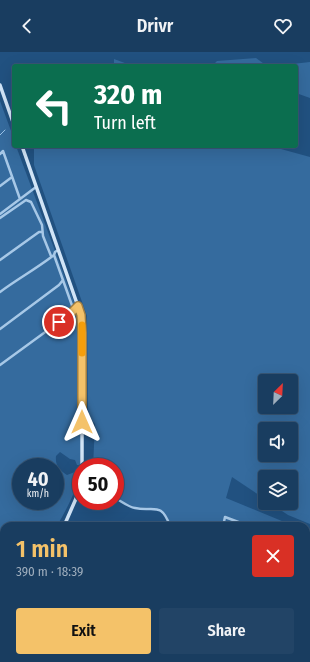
<!DOCTYPE html>
<html lang="en">
<head>
<meta charset="utf-8">
<style>
	:root { --surface:#193d60; --page:#246; --text:#f1f3f6; --muted:#9faebd; --line:#375675; --accent:#f4c269 }
	body { margin:0; font-family:"Fira Sans Condensed",sans-serif; background:var(--page); color:var(--text); height:100vh; display:flex; flex-direction:column; font-size:15px; white-space:nowrap }
	* { box-sizing:border-box; margin:0 }
	p { font-size:13px; color:var(--muted) }
	.icon { flex:none; width:22px; height:22px; fill:none; stroke:currentColor; stroke-width:2; stroke-linecap:round; stroke-linejoin:round }
	.map { position:relative; flex:1; overflow:hidden }
	.details { position:absolute; left:0px; top:470px; width:310px; height:140px; display:flex; flex-direction:column; background:var(--surface); border-radius:12px 12px 0 0; box-shadow:0 4px 16px #0002,0 0 0 1px var(--line) }
	.details>* { flex:none }
	.top-card { position:absolute; left:12px; top:12px; width:286px; height:84px; border-radius:4px; box-shadow:0 4px 16px #0002,0 0 0 1px var(--line); background:#0b6e4f; color:#fff; overflow:hidden }
	.needle { width:26px; rotate:24deg }
	.fabs { position:absolute; left:258px; top:322px; display:grid; gap:8px }
	.fabs a { display:grid; place-items:center; width:40px; height:40px; border-radius:4px; background:var(--surface); box-shadow:0 4px 16px #0002,0 0 0 1px var(--line); font-size:20px }
	.speed { position:absolute; left:12px; top:406px; display:flex; gap:8px; font-size:20px; font-weight:700; text-align:center }
	.speed>* { display:grid; place-content:center; width:52px; height:52px; border-radius:50%; background:var(--surface); box-shadow:0 4px 16px #0002,0 0 0 1px var(--line); line-height:1 }
	.speed small { font-size:10px; font-weight:400 }
	.speed .limit { border:6px solid #d22; background:#fff; color:#111 }
	.pin { position:absolute; display:grid; place-items:center; width:34px; height:34px; color:#fff; margin:-17px; border:2px solid #fff; border-radius:50%; box-shadow:0 1px 4px #0007 }
	.me { position:absolute; width:44px; margin:-22px; rotate:0deg; stroke-linejoin:round; filter:drop-shadow(0 0 3px #0008) }
	.turn { display:flex; align-items:center; gap:14px; height:84px; padding:0 16px; font-size:18px }
	.turn .icon { width:52px; height:52px; stroke-width:2.5 }
	.turn b { display:block; font-size:28px; line-height:34px }
	.round { display:grid; place-items:center; flex:none; width:42px; height:42px; border-radius:4px; background:var(--page) }
	.head { display:flex; align-items:center; justify-content:space-between; height:68px; padding:0 16px }
	h1 { font-size:24px; font-weight:600; line-height:30px; color:var(--accent) }
	.cta { display:flex; gap:8px; margin-top:auto; padding:8px 16px }
	.cta a { flex:1; height:46px; border-radius:4px; background:var(--accent); color:#111; font-size:16px; font-weight:600; line-height:46px; text-align:center }
	.cta a+a { background:var(--page); color:var(--text) }
	header { display:flex; justify-content:space-between; align-items:center; height:52px; padding:0 16px; background:var(--surface); font-size:18px; font-weight:600 }
	.map>svg:first-child { display:block }
	.green { fill:#356b9e; fill-rule:evenodd }
	.lines { fill:none; stroke-linecap:round; stroke-linejoin:round }
	.stream { stroke:#9bc4e8; stroke-width:1 }
	.street { stroke:#a7c8e7; stroke-width:2.5 }
	.secondary { stroke:#d1e4f6; stroke-width:3.5 }
	.route-casing { stroke:#9f7e44; stroke-width:10 }
	.route { stroke:#f4c269; stroke-width:7 }
	.slow { stroke:#f59e0b; stroke-width:7 }
</style>
</head>
<body>
<header><svg class="icon" aria-label="back" viewBox="0 0 24 24"><path d="M15 5l-7 7 7 7"/></svg>Drivr<svg class="icon" aria-label="heart" viewBox="0 0 24 24"><path d="M12 20l-8-8c-3-5 5-10 8-4 3-6 11-1 8 4z"/></svg></header>
<div class="map">
<svg width="310" height="610" viewBox="0 0 310 610">
	<rect width="100%" height="100%" fill="#215180"/>
	<!-- green -->
	<path class="green" d="M256 6 267 14H212L217 9Z
		M114 7 133 14H114Z
		M310 10V46L296 41V14L283 13Z
		M0 49 14 87V94H16L80 266 81 276 80 413H77L75 408 70 407 60 400 56 404C55 413 59 418 67 423L80 418C77 439 67 456 57 474H4V508L0 511ZM21 415H55V449H21Z
		M34 94H270L310 105V472L288 463 270 451H291V425H265V447L232 425 226 446 294 474H172L164 461 154 456 135 455 115 447V415H93L95 372 90 367 88 357 87 264 34 113ZM265 329H291V355H265ZM265 377H291V403H265Z
		M306 479 310 480V524L306 527Z
		M4 522V573L0 580V524Z"/>
	<g class="lines">
		<!-- stream -->
		<path class="stream" d="M0 83 5 78"/>
		<!-- street -->
		<path class="street" d="M0 102 3 99 20 147
			M0 134 12 125
			M0 162 36 135
			M0 166 26 148 31 150 42 173 43 184 51 204
			M0 208 39 180H42
			M0 240C16 228 34 218 50 206L54 203 55 200 58 198
			M0 277 59 233 63 228
			M0 313 74 259 54 203
			M115 446C121 449 128 455 135 456 154 460 161 449 170 474
			M223 474 225 465 249 474
			M306 497 310 498
			M306 525 310 520
			M248 610 251 606"/>
		<!-- secondary -->
		<path class="secondary" d="M0 33 14 73
			M22 94 81 263 82 281V415
			M64 474 78 442 81 428
			M43 610 44 606"/>
	</g>
	<g class="lines">
		<!-- route casing -->
		<g class="route-casing">
			<path id="route" d="M59 270 71 261 78 254 81 263 82 281V370"/>
		</g>
		<!-- route -->
		<use href="#route" class="route"/>
		<!-- slow -->
		<path class="slow" d="M82 273V301"/>
	</g>
</svg>
<div class="fabs">
<a><svg class="needle" viewBox="-14 -14 28 28"><path d="M0-13l5 13h-10z" fill="#e53935"/><path d="M0 13l5-13h-10z" fill="#9faebd"/></svg></a>
<a><svg class="icon" aria-label="sound" viewBox="0 0 24 24"><path d="M4 9h4l5-4v14l-5-4H4zM17 9q2 3 0 6"/></svg></a>
<a><svg class="icon" aria-label="layers" viewBox="0 0 24 24"><path d="M12 4l9 5-9 5-9-5zM3 14l9 5 9-5"/></svg></a>
</div>
<div class="speed"><div>40<small>km/h</small></div><div class="limit">50</div></div>
<div class="pin" style="left:59px;top:270px;background:#d93025"><svg class="icon" aria-label="arrive" viewBox="0 0 24 24"><path d="M6 21V4h12l-3 4 3 4H6"/></svg></div>
<svg class="me" style="left:82px;top:370px" viewBox="-20 -20 40 40"><path d="M0-17L14 15 0 8-14 15z" fill="#f4c269" stroke="#fff" stroke-width="4"/></svg>
<div class="top-card">
<div class="turn"><svg class="icon" aria-label="left" viewBox="0 0 24 24"><path d="M17 20v-9H6M10 6l-5 5 5 5"/></svg><div><b>320 m</b>Turn left</div></div>
</div>
<section class="details">
<div class="head"><div><h1>1 min</h1><p>390 m · 18:39</p></div><a class="round" style="background:#d93025;color:#fff"><svg class="icon" aria-label="close" viewBox="0 0 24 24"><path d="M6 6l12 12M18 6L6 18"/></svg></a></div>
<div class="cta"><a>Exit</a><a>Share</a></div>
</section>
</div>
</body>
</html>
